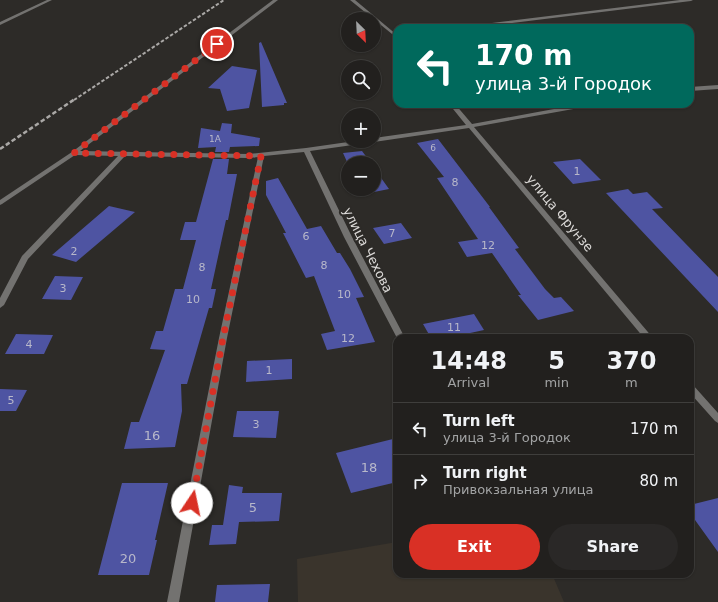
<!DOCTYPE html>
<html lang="en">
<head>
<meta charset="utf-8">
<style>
	:root { --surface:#22201e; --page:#2a2827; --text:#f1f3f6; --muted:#a2a3a4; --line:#3f3e3c; --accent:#d93025 }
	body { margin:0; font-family:"DejaVu Sans",sans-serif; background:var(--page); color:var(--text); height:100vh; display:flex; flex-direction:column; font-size:15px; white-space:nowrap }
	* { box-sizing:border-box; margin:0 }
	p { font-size:13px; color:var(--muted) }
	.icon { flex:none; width:22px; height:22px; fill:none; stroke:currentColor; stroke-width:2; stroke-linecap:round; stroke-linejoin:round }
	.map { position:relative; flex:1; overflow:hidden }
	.details { position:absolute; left:393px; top:334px; width:301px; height:244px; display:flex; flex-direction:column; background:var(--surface); border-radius:12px; box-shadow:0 1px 3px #0004,0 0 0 1px var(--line) }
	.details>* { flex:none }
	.hud { position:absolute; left:393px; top:24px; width:301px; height:84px; border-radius:12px; box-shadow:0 1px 3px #0004,0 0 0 1px var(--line); background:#00695c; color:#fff; overflow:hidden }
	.needle { width:26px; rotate:156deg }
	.controls { position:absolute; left:341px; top:12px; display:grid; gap:8px }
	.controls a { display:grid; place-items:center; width:40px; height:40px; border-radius:50%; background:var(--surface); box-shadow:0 1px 3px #0004,0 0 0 1px var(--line); font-size:20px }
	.pin { position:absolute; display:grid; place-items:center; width:34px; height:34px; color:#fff; margin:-17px; border:2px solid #fff; border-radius:50%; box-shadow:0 1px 4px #0007 }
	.me { position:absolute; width:44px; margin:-22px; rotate:11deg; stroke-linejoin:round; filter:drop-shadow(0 0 3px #0008) }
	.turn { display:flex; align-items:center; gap:14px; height:84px; padding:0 16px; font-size:18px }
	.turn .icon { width:52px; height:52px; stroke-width:2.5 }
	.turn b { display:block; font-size:28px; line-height:34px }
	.eta { display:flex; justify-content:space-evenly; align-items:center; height:68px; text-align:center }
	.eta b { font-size:24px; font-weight:700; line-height:28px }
	.button { display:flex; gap:8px; margin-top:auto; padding:8px 16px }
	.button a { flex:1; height:46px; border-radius:24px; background:var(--accent); color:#fff; font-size:16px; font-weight:700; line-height:46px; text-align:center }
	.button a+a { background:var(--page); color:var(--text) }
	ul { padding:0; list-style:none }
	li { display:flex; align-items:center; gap:12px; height:52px; padding:0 16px; border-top:1px solid var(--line) }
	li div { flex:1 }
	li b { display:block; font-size:15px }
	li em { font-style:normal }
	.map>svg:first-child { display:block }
	.built { fill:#3a342c }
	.building { fill:#4e54a2 }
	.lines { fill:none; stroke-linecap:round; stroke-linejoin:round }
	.minor { fill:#737270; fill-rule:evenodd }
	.rail-far1 { stroke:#aaa8a6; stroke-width:2; stroke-dasharray:3.5 2; stroke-linecap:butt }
	.rail { stroke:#aaa8a6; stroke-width:2.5; stroke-dasharray:4.5 2.5; stroke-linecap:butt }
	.route { stroke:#d93025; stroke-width:7; stroke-dasharray:0 12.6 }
	.labels { text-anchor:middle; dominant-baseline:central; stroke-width:4; stroke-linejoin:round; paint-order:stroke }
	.far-number-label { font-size:9px; fill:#b8b8ca }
	.number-label { font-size:11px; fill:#b8b8ca }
	.street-label { font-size:13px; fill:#dbd9d7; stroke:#2d2b28 }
	.near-number-label { font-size:13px; fill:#b8b8ca }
</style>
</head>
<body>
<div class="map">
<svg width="718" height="602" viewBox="0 0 718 602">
	<rect width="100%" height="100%" fill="#2d2b28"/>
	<!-- built -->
	<path class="built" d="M397 542V574H552L564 602H298L297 559Z"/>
	<!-- building -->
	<path class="building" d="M261 42 287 103H284V105L262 107 259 43Z
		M232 66 257 70 249 108 227 111 220 89 208 88Z
		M222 123 232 124 231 133 260 138 259 146 230 147 229 152H215L216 147 198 148 201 128 220 131Z
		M438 139 490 207H489L519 248 515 249 545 289 554 298 561 297 574 311 538 320 518 295H521L492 253 467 257 458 242 478 239 437 178 444 177 417 143Z
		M362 151 371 163 348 164 343 153Z
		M213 159H229L227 174H237L228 220H226L211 289H216L212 308H209L187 384H181L182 411 175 447 124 449 131 422H139L165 350 150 349 156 331H163L175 289H183L196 240H180L185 222H196Z
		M580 159 601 180 573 184 553 162Z
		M374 168 389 189 364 194 361 189H374Z
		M278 178 307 229 321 226 337 253H340L350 269 364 297 356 298 375 342 327 350 321 334 335 331 314 276 306 278 283 233H286L266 195V181Z
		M628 189 633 194 647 192 663 208 652 209 718 277V312L606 193Z
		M109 206 135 212 76 262 52 255Z
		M401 223 412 238 384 244 373 228Z
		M55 276 83 277 71 300 42 299Z
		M474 314 484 330 447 338H431L423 324Z
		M16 334 53 335 44 354H5Z
		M292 359V379L246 382 247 361Z
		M0 389 27 390 16 411H0Z
		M237 411H279L276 438 233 437Z
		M397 438V482L351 493 336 453Z
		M122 483H168L155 540H157L149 575H98Z
		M229 485 243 487 242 493H282L279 521 239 522 236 544 209 545 212 525H223Z
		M718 498V552L690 513V505Z
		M270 584 268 602H215L217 585Z"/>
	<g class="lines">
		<!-- minor -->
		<path class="minor" d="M47 0H52L0 25V22Z
			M273 0H278L80 151 248 154 306 148 355 141H370L367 143 310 151 352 237 405 338H397L344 237 304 152 264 156 227 338 179 602H167L219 338 258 157 248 158 125 156 28 259 4 305 0 308V298L22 256 118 156 75 155 2 204 0 205V200L72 152Z
			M350 0H355L397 35V38Z
			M680 0H693L691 1 471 28H458L460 27Z
			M718 85V89L690 91V87Z
			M449 104H455L472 124 581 104H593L590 106 474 127 653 338H644L469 128 374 142 372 141H374V138L466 125Z
			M690 384 693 385 718 413V423L715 421 690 393Z"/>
		<!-- rail-far1 -->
		<path class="rail-far1" d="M74 100 224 0"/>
		<!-- rail -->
		<path class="rail" d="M0 149 75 99"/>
	</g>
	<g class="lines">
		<!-- route -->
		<path class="route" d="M192 503 223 338 261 156 74 153 217 44"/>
	</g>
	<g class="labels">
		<!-- far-number labels -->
		<g class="far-number-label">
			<text x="215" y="139">1А</text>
			<text x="433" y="148">6</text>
		</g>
		<!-- number labels -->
		<g class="number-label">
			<text x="577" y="171">1</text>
			<text x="455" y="182">8</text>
			<text x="392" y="233">7</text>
			<text x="306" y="236">6</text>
			<text x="488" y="245">12</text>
			<text x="74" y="251">2</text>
			<text x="324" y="265">8</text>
			<text x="202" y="267">8</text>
			<text x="63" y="288">3</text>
			<text x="344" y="294">10</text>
			<text x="193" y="299">10</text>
			<text x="454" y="327">11</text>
			<text x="348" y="338">12</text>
			<text x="29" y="344">4</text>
			<text x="269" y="370">1</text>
			<text x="11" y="400">5</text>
			<text x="256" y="424">3</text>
		</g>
		<!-- street labels -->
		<g class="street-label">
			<text transform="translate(560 213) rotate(50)">улица Фрунзе</text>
			<text transform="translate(368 250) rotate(63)">улица Чехова</text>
		</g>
		<!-- near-number labels -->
		<g class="near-number-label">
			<text x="152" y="435">16</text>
			<text x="369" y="467">18</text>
			<text x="253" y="507">5</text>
			<text x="128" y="558">20</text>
		</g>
	</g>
</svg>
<div class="controls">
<a><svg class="needle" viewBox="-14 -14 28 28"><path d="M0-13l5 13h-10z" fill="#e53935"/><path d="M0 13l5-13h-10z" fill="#a2a3a4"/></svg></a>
<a><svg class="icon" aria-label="search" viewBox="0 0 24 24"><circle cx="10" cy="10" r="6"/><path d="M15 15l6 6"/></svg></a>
<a>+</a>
<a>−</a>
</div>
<div class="pin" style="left:217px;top:44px;background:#d93025"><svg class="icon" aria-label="arrive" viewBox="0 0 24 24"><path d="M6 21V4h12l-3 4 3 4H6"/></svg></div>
<svg class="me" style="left:192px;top:503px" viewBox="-20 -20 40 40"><circle r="19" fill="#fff"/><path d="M0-13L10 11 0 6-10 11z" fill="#d93025"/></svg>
<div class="hud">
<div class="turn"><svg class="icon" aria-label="left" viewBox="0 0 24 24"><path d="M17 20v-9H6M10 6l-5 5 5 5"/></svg><div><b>170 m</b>улица 3-й Городок</div></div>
</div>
<section class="details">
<div class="eta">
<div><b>14:48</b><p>Arrival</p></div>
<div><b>5</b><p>min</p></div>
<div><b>370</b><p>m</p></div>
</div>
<ul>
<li><svg class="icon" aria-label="left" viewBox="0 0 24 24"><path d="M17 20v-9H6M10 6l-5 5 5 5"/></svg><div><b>Turn left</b><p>улица 3-й Городок</p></div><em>170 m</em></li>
<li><svg class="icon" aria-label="right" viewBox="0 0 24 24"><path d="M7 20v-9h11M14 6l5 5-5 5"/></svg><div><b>Turn right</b><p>Привокзальная улица</p></div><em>80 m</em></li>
</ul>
<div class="button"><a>Exit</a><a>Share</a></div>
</section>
</div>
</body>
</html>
